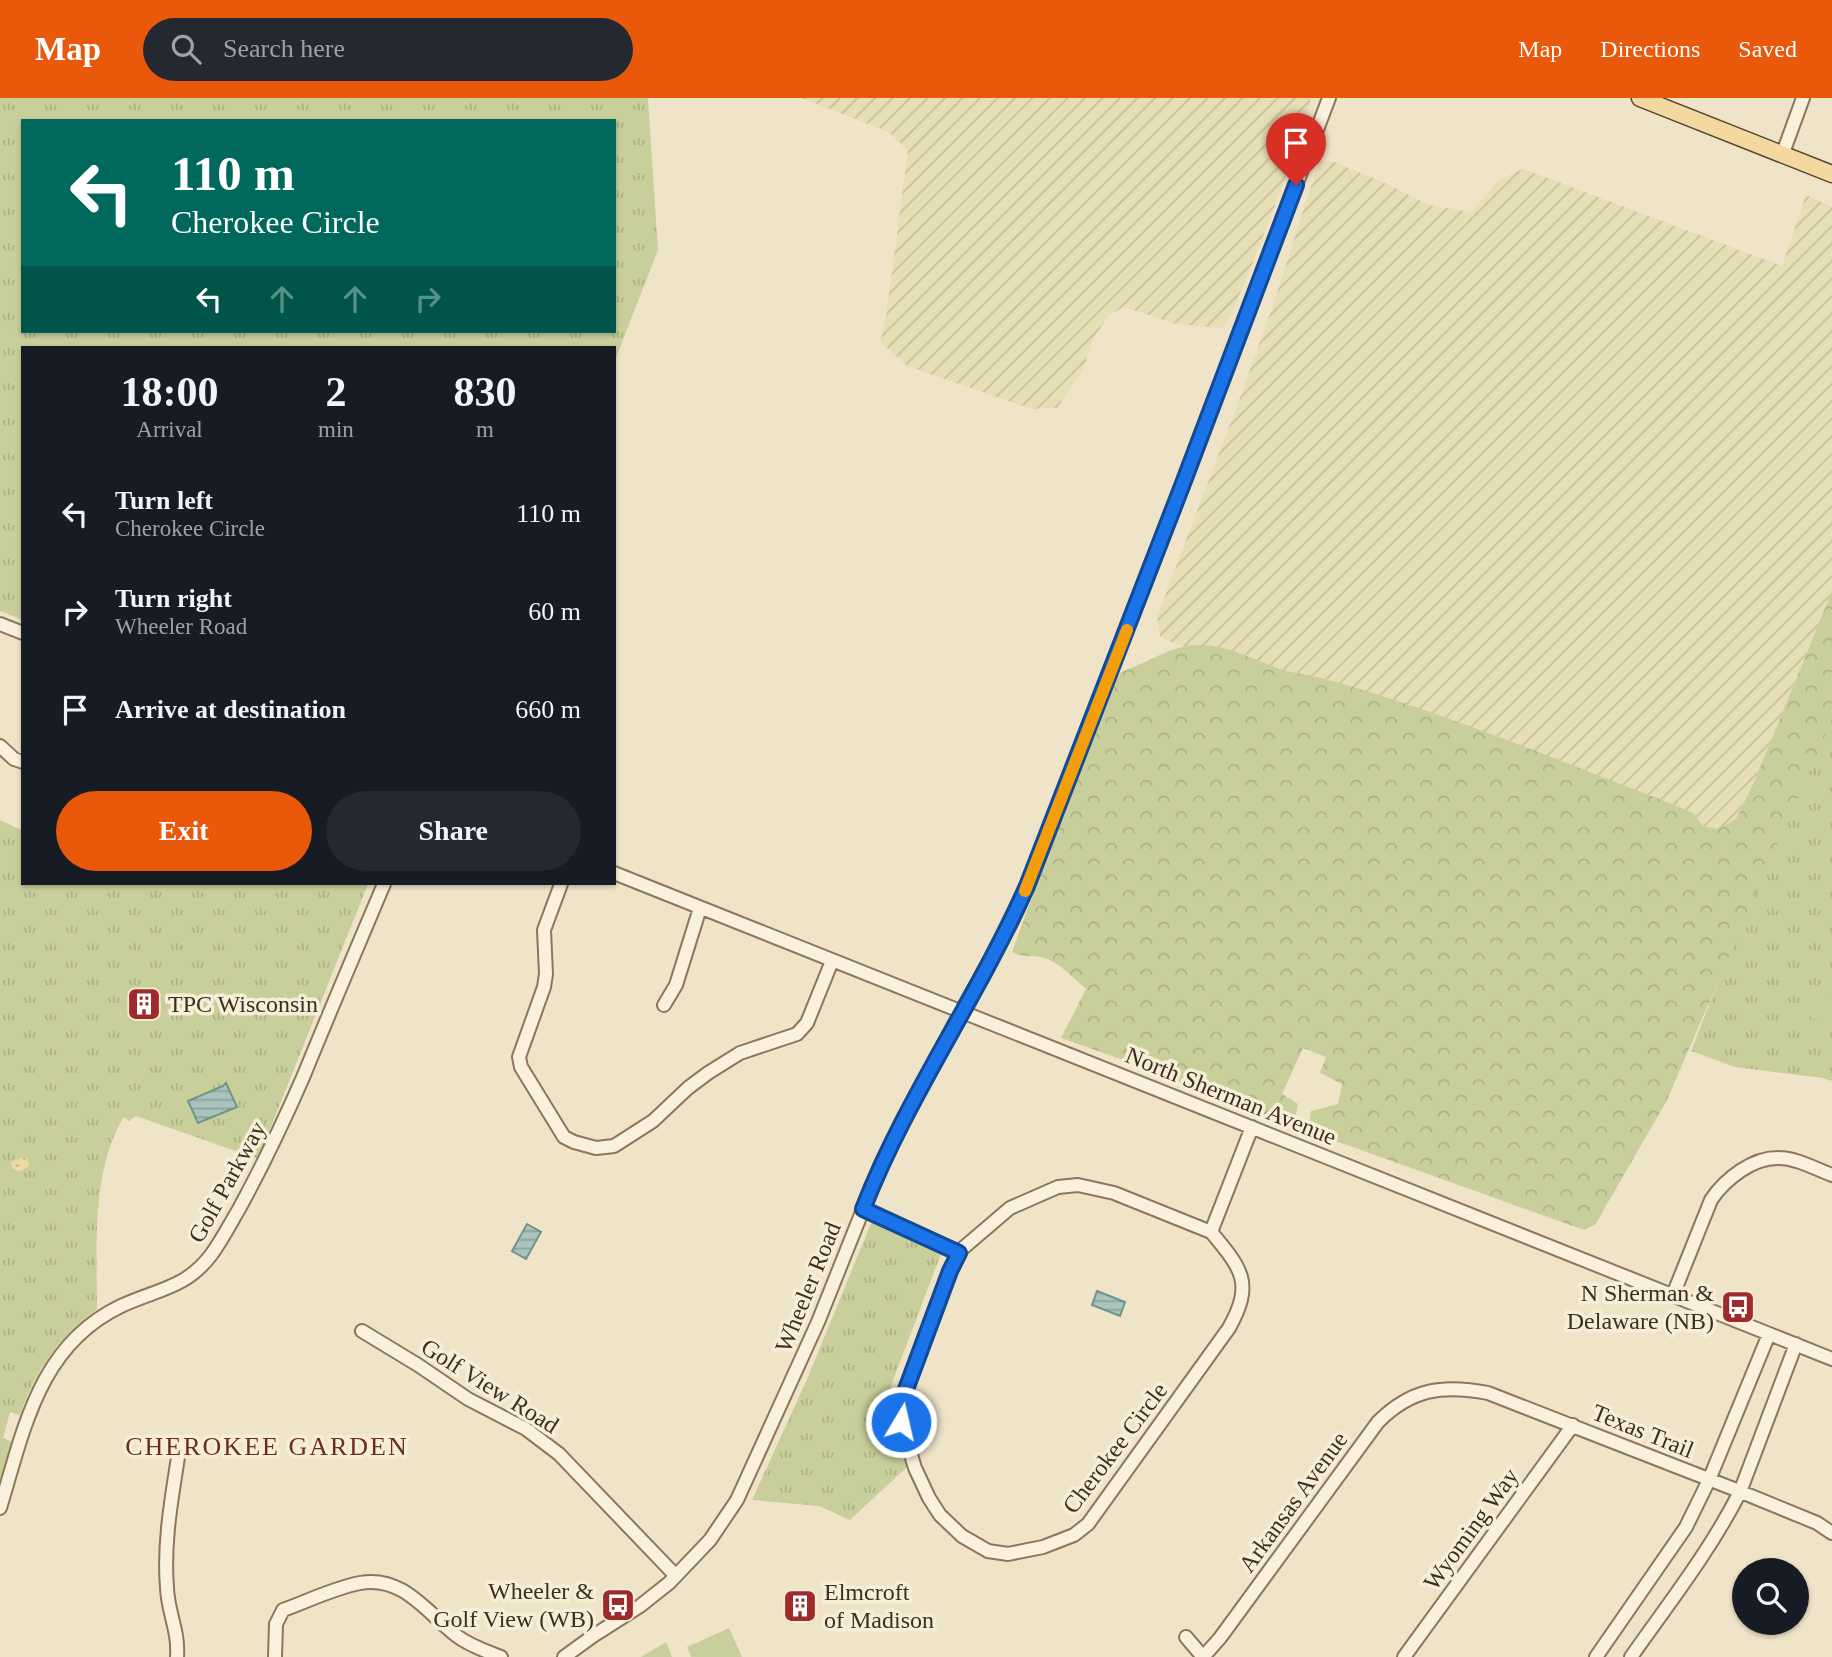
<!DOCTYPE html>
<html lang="en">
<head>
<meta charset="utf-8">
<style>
	:root { --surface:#171b24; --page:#242831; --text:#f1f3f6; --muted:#9ea1a6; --accent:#ea580c }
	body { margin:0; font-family:Georgia,serif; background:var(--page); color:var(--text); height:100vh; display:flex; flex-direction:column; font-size:26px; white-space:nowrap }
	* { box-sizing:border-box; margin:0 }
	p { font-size:23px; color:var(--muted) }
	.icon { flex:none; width:38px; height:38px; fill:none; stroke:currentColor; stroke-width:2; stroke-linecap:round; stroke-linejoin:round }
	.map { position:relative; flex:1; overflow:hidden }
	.panel { position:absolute; left:21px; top:248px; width:595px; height:539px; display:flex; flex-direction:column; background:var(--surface); border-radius:0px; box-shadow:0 2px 5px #0004 }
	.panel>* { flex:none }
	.hud { position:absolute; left:21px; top:21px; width:595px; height:214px; border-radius:0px; box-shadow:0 2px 5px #0004; background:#00695c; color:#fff; overflow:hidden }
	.tools { position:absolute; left:1732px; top:1460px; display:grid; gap:14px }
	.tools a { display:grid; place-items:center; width:77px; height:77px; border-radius:50%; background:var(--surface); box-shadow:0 2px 5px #0004; font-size:35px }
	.pin { position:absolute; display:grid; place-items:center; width:60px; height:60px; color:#fff; margin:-72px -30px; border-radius:50% 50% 50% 0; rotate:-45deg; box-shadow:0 0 7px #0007 }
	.pin .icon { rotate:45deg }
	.me { position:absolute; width:77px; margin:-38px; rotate:9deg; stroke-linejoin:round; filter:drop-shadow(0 0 5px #0008) }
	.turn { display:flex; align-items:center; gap:24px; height:147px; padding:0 35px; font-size:32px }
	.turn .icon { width:91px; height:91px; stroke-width:2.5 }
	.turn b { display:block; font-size:49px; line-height:60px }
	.lanes { display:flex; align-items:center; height:66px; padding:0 35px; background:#0003; justify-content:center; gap:35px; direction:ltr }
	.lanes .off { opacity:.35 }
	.eta { display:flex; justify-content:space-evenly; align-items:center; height:119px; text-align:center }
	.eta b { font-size:42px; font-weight:700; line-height:49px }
	.cta { display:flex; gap:14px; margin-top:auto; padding:14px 35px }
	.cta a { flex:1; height:80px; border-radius:42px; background:var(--accent); color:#fff; font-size:28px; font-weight:700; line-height:80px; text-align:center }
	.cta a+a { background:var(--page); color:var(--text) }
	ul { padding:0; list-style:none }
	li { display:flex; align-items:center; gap:21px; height:98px; padding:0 35px }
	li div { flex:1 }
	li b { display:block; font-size:26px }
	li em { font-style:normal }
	header { display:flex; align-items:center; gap:42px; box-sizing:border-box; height:98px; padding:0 35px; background:var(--accent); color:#fff }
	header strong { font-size:33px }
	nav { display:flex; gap:38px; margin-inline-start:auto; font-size:24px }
	.search { width:490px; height:63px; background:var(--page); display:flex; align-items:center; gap:18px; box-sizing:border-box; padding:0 24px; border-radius:38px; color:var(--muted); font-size:26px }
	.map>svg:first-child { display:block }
	.farmland { fill:url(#farmland-furrows) }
	.grass { fill:url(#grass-tufts); fill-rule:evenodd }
	.forest { fill:url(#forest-crowns) }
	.sand { fill:url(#sand-dots) }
	.garden { fill:#c9cf9b }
	.water { fill:url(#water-rules); stroke:#6f938a; stroke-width:2 }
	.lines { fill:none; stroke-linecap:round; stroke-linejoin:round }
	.minor-casing { stroke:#8d765c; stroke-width:16 }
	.major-casing { stroke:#5b4430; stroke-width:19 }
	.minor { stroke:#faf1dc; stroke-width:12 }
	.major { stroke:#f3d9a0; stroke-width:16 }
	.route-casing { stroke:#114b97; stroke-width:18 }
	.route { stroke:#1a73e8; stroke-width:12 }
	.slow { stroke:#f59e0b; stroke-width:12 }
	.labels { text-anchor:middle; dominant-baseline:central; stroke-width:7; stroke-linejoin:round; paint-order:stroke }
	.poi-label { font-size:24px; fill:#3d2e20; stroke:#f7eed8; text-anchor:start }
	.street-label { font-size:24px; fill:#3d2e20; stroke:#f7eed8 }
	.neighbourhood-label { font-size:26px; letter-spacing:2px; fill:#6b2e1e; stroke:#f7eed8 }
</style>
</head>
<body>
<header>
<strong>Map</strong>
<div class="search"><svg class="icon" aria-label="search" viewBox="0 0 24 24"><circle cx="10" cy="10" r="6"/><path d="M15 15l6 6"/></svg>Search here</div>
<nav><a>Map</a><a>Directions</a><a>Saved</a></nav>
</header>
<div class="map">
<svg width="1832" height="1559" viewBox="0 0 1832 1559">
	<defs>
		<pattern id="farmland-furrows" width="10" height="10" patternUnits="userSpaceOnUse" patternTransform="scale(1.75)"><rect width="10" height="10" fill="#e6deb5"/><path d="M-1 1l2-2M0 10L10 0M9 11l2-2" fill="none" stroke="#c6bf9b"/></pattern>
		<pattern id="grass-tufts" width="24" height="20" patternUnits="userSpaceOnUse" patternTransform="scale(1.75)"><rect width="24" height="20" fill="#c9cf9b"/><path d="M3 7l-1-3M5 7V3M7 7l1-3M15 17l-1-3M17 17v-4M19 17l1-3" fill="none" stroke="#aeb285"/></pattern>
		<pattern id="forest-crowns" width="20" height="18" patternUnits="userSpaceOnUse" patternTransform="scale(1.75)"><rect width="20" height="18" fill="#c9cf9b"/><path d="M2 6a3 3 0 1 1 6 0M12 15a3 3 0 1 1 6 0" fill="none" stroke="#aeb285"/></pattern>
		<pattern id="sand-dots" width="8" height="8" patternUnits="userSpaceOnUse" patternTransform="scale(1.75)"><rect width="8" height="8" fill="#ecd9a5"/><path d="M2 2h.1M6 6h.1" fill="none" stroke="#cbbb8e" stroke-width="1.8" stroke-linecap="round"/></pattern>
		<pattern id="water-rules" width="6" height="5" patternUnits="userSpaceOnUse" patternTransform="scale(1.75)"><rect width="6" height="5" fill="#a9c4bc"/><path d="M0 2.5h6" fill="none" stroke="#8ba098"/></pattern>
	</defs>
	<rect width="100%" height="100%" fill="#f0e4c8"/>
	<!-- farmland -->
	<path class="farmland" d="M801 0H1311L1297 49 1252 167 1229 221 1222 230 1176 226 1124 209 1109 217 1093 241 1083 272 1057 310 1032 311 907 268 880 244 886 219 908 53 889 34Z
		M1319 63H1332L1389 87 1429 107 1471 114 1501 81 1523 71 1782 168 1806 97 1832 109V493L1754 684 1736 721 1718 731 1703 728 1693 715 1665 703 1459 625 1329 582 1285 572 1201 547 1184 549 1160 539 1157 519 1237 308 1273 207Z"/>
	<!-- grass -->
	<path class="grass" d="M0 0H648L658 152 614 265V250H23V522L0 513ZM23 23H614V233H23Z
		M1832 590V983L1823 980 1735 969 1691 953Z
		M0 722 23 733V786H368L258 1061 136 1018 129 1023 124 1019C91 1071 97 1152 97 1211 58 1240 36 1271 20 1317L10 1314 3 1340 12 1344 0 1382Z
		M872 1123 942 1153 891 1288 907 1369 850 1422 819 1408 752 1402 808 1279Z"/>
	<!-- forest -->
	<path class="forest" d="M1832 493V621L1666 1004 1595 1127 1584 1132 1308 1033 1311 1013 1338 1006 1342 986 1320 975 1326 959 1303 950 1282 996 1298 1006 1293 1030 1129 964 1061 940 1086 891C1073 880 1061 866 1045 860 1033 856 1026 861 1012 854L1105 601 1121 574C1148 565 1172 546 1201 547 1231 547 1259 565 1287 573 1301 576 1315 578 1329 582 1443 614 1554 661 1665 703L1693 715 1703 728 1718 731 1736 721 1754 684Z"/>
	<!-- sand -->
	<path class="sand" d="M23 1059 28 1061 29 1068 19 1074 12 1070 11 1064Z"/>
	<!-- garden -->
	<path class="garden" d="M1813 891 1832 900V929L1802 915Z
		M729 1530 742 1559H691L687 1549Z
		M666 1544 672 1559H641Z"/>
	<!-- water -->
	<path class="water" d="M226 985 237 1009 198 1025 188 1003 223 988Z
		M527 1126 541 1134 526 1161 512 1153Z
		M1097 1193 1125 1204 1120 1218 1092 1207Z"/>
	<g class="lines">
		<!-- minor casing -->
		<g class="minor-casing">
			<path id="minor" d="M1783 55 1803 0
				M0 526 23 535
				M0 648 14 661 23 664
				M614 775 1832 1261
				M561 786 544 832 546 876 544 889 519 959 521 969 564 1039 574 1044 596 1050 614 1048 653 1023 688 990 708 975 740 955 797 936 807 925 832 863
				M664 907 676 887 700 810
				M863 1111 959 1155
				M1211 1134C1242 1171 1254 1185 1229 1230L1088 1426 1074 1437 1043 1449 1008 1456 988 1453 962 1438 940 1417 929 1400 915 1370 901 1324 905 1295 950 1173 962 1151 1010 1110 1058 1089 1078 1087 1114 1095 1211 1134 1252 1029
				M1673 1197 1711 1102C1725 1081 1753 1059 1779 1060 1796 1060 1816 1071 1832 1077
				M362 1233 418 1267 468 1301 526 1331 559 1356 676 1478
				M0 1410C24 1331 39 1247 121 1208 157 1191 185 1191 211 1157 222 1142 230 1126 239 1111 263 1067 284 1023 304 977 330 913 357 850 384 786
				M1186 1539 1203 1559
				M177 1559C179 1533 168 1515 167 1490 163 1441 173 1394 180 1346
				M275 1559 276 1526 283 1512C308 1503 334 1490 360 1485 403 1477 427 1515 457 1538 470 1548 486 1553 501 1559
				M564 1559 593 1538 640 1508 669 1485 710 1442 737 1402 818 1224 882 1064 954 927 1012 823 1027 788 1182 389 1329 0
				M1203 1559 1220 1540 1378 1324C1411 1291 1443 1286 1488 1295L1734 1391 1817 1425 1832 1435
				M1404 1559 1573 1327
				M1596 1559 1686 1429 1709 1382 1769 1236
				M1631 1559C1669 1505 1710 1453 1740 1394L1796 1246"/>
		</g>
		<!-- major casing -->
		<g class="major-casing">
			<path id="major" d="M1640 0 1832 76"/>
		</g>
		<!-- minor -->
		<use href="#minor" class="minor"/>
		<!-- major -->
		<use href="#major" class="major"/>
	</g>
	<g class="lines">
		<!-- route casing -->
		<g class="route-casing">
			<path id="route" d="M901 1324 905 1294 950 1173 959 1155 863 1111C907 998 978 899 1027 788L1182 388 1296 87"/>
		</g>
		<!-- route -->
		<use href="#route" class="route"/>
		<!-- slow -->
		<path class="slow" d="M1025 793 1127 532"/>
	</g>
	<!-- icons -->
	<defs>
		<g id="building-square" transform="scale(1.75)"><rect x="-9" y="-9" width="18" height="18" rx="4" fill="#9e2a2b" stroke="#f7eed8"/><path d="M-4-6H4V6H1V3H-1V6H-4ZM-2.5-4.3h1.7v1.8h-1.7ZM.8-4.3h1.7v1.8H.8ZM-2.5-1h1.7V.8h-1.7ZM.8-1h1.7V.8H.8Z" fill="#fff"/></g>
		<g id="bus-square" transform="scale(1.75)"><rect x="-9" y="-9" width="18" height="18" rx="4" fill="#9e2a2b" stroke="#f7eed8"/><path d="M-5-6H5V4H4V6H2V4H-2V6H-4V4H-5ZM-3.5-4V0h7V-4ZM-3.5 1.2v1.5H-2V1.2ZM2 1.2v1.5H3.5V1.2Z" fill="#fff"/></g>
	</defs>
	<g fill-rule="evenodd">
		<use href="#building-square" x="144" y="906"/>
		<use href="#bus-square" x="1738" y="1209"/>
		<use href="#bus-square" x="618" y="1507"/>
		<use href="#building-square" x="800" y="1508"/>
	</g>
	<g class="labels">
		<!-- poi labels -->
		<g class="poi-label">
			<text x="168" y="906">TPC Wisconsin</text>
			<text x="1714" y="1195" text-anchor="end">N Sherman &amp;<tspan x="1714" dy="28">Delaware (NB)</tspan></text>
			<text x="594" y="1493" text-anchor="end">Wheeler &amp;<tspan x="594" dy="28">Golf View (WB)</tspan></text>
			<text x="824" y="1494">Elmcroft<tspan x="824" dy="28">of Madison</tspan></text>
		</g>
		<!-- street labels -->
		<g class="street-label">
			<text transform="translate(1231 998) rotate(22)">North Sherman Avenue</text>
			<text transform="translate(227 1084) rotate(-61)">Golf Parkway</text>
			<text transform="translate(808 1189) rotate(-68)">Wheeler Road</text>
			<text transform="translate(490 1288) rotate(32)">Golf View Road</text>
			<text transform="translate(1643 1333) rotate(22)">Texas Trail</text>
			<text transform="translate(1115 1350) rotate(-53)">Cherokee Circle</text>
			<text transform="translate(1293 1404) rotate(-54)">Arkansas Avenue</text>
			<text transform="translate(1471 1431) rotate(-54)">Wyoming Way</text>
		</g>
		<!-- neighbourhood labels -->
		<g class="neighbourhood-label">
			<text x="267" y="1348">CHEROKEE GARDEN</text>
		</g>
	</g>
</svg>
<div class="tools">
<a><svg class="icon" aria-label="search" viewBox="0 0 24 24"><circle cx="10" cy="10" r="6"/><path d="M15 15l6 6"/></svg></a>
</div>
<div class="pin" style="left:1296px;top:87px;background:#d93025"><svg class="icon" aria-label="arrive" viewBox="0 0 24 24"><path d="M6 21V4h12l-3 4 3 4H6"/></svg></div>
<svg class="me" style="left:901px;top:1324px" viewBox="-20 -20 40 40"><circle r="17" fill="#1a73e8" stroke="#fff" stroke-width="3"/><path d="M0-11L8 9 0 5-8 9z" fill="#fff"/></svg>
<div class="hud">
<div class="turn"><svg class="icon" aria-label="left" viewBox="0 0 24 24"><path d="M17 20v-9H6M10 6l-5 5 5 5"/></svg><div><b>110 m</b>Cherokee Circle</div></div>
<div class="lanes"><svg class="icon" aria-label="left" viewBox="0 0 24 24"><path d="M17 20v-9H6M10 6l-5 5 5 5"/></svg><svg class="icon off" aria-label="ahead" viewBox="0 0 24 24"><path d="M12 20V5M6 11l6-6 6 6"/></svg><svg class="icon off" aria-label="ahead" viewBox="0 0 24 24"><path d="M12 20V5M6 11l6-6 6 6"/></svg><svg class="icon off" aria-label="right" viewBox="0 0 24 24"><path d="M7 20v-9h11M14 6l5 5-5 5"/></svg></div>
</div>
<section class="panel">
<div class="eta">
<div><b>18:00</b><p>Arrival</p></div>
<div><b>2</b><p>min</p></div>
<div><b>830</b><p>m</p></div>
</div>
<ul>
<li><svg class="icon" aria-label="left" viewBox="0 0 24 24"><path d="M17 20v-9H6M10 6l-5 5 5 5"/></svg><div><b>Turn left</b><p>Cherokee Circle</p></div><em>110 m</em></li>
<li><svg class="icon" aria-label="right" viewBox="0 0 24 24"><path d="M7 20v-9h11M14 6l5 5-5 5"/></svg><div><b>Turn right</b><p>Wheeler Road</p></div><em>60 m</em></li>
<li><svg class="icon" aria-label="arrive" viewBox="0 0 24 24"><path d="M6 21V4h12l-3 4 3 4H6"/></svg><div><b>Arrive at destination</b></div><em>660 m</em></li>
</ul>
<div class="cta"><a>Exit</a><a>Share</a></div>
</section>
</div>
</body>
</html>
